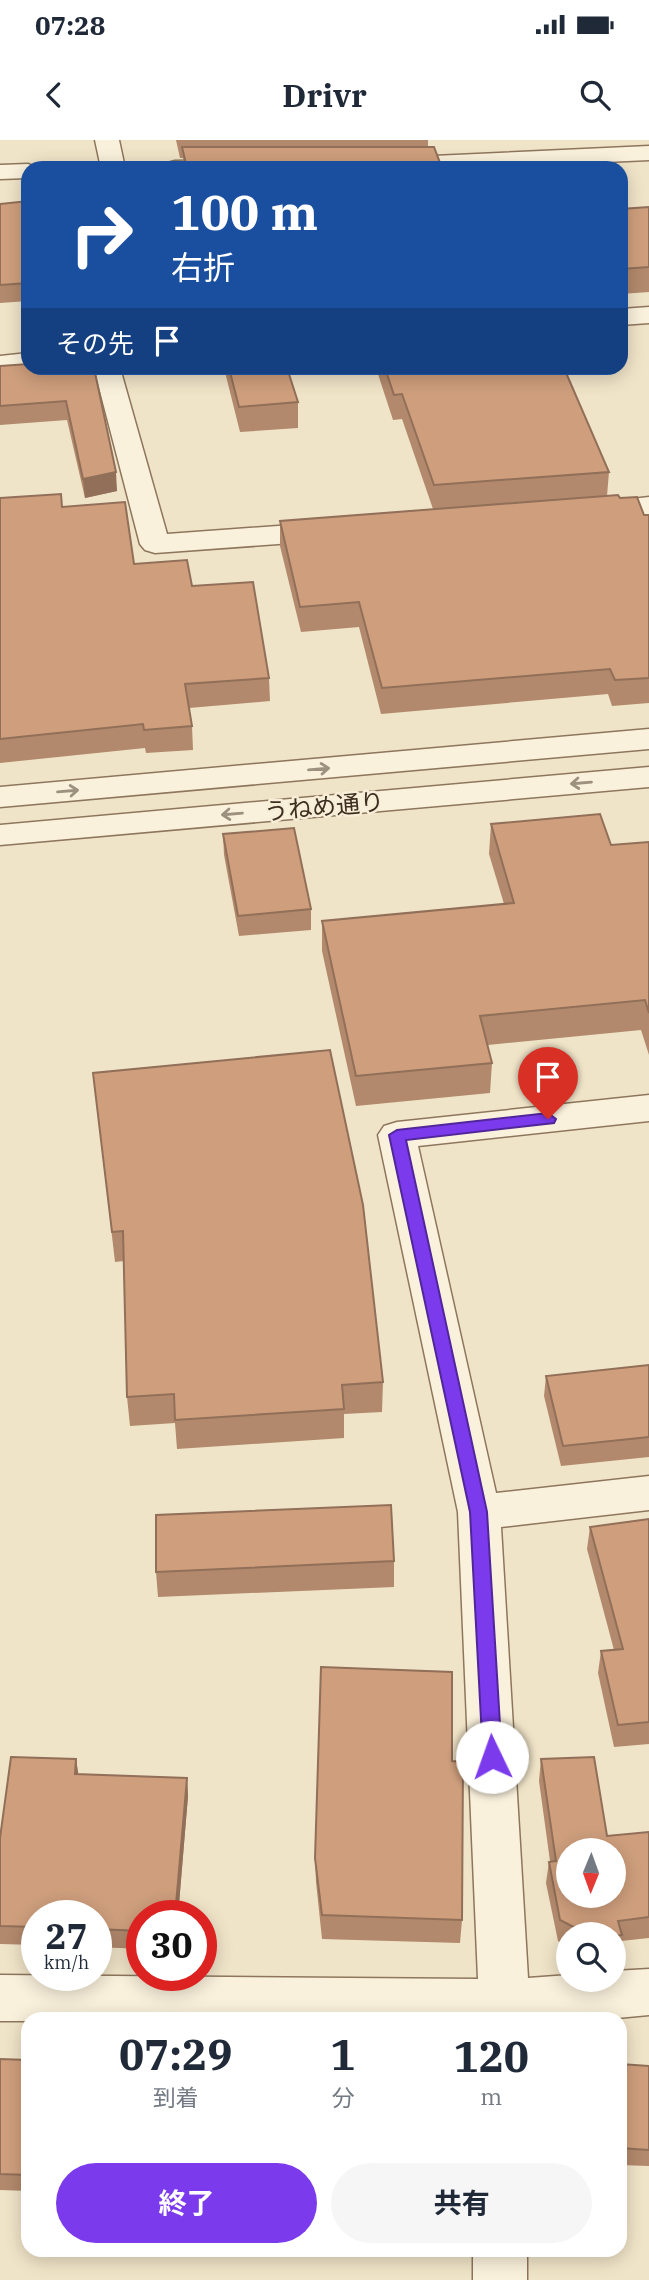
<!DOCTYPE html>
<html lang="ja">
<head>
<meta charset="utf-8">
<style>
	:root { --surface:#fff; --page:#f6f6f7; --text:#1f2937; --muted:#747a83; --accent:#7c3aed }
	body { margin:0; font-family:"IBM Plex Serif","Noto Sans JP",serif; background:var(--page); color:var(--text); height:100vh; display:flex; flex-direction:column; font-size:26px; white-space:nowrap }
	* { box-sizing:border-box; margin:0 }
	p { font-size:23px; color:var(--muted) }
	.icon { flex:none; width:38px; height:38px; fill:none; stroke:currentColor; stroke-width:2; stroke-linecap:round; stroke-linejoin:round }
	.map { position:relative; flex:1; overflow:hidden }
	.panel { position:absolute; left:21px; top:1872px; width:606px; height:245px; display:flex; flex-direction:column; background:var(--surface); border-radius:21px; box-shadow:0 4px 18px #0003 }
	.panel>* { flex:none }
	.top-card { position:absolute; left:21px; top:21px; width:607px; height:214px; border-radius:21px; box-shadow:0 4px 18px #0003; background:#1a4fa0; color:#fff; overflow:hidden }
	.needle { width:46px; rotate:181deg }
	.tools { position:absolute; left:556px; top:1698px; display:grid; gap:14px }
	.tools a { display:grid; place-items:center; width:70px; height:70px; border-radius:50%; background:var(--surface); box-shadow:0 4px 18px #0003; font-size:35px }
	.speed { position:absolute; left:21px; top:1760px; display:flex; gap:14px; font-size:35px; font-weight:700; text-align:center }
	.speed>* { display:grid; place-content:center; width:91px; height:91px; border-radius:50%; background:var(--surface); box-shadow:0 4px 18px #0003; line-height:1 }
	.speed small { font-size:18px; font-weight:400 }
	.speed .limit { border:10px solid #d22; background:#fff; color:#111 }
	.pin { position:absolute; display:grid; place-items:center; width:60px; height:60px; color:#fff; margin:-72px -30px; border-radius:50% 50% 50% 0; rotate:-45deg; box-shadow:0 0 7px #0007 }
	.pin .icon { rotate:45deg }
	.me { position:absolute; width:77px; margin:-38px; rotate:357deg; stroke-linejoin:round; filter:drop-shadow(0 0 5px #0008) }
	.turn { display:flex; align-items:center; gap:24px; height:147px; padding:0 35px; font-size:32px }
	.turn .icon { width:91px; height:91px; stroke-width:2.5 }
	.turn b { display:block; font-size:49px; line-height:60px }
	.then { display:flex; align-items:center; height:66px; padding:0 35px; background:#0003; gap:14px; font-size:26px }
	.eta { display:flex; justify-content:space-evenly; align-items:center; height:119px; text-align:center }
	.eta b { font-size:42px; font-weight:700; line-height:49px }
	.action { display:flex; gap:14px; margin-top:auto; padding:14px 35px }
	.action a { flex:1; height:80px; border-radius:42px; background:var(--accent); color:#fff; font-size:28px; font-weight:700; line-height:80px; text-align:center }
	.action a+a { background:var(--page); color:var(--text) }
	.status { display:flex; justify-content:space-between; align-items:center; height:49px; padding:0 35px; background:var(--surface); direction:ltr }
	.status svg { height:19px; fill:currentColor }
	header { display:flex; justify-content:space-between; align-items:center; height:91px; padding:0 35px; background:var(--surface); font-size:32px; font-weight:700 }
	.map>svg:first-child { display:block }
	.lines { fill:none; stroke-linecap:round; stroke-linejoin:round }
	.minor-casing { stroke:#8d765c; stroke-width:3 }
	.minor { fill:#faf1dc; fill-rule:evenodd }
	.wall { fill:#b2896c }
	.shaded-wall { fill:#916f58 }
	.building { fill:#cf9f7d; stroke:#916f58; stroke-width:2; fill-rule:evenodd }
	.oneway { stroke:#9c907e }
	.route { fill:#7c3aed; stroke:#51269a; stroke-width:2 }
	.labels { text-anchor:middle; dominant-baseline:central; stroke-width:5; stroke-linejoin:round; paint-order:stroke }
	.street-label { font-size:24px; fill:#3d2e20; stroke:#f7eed8 }
</style>
</head>
<body>
<div class="status"><b>07:28</b><svg viewBox="0 0 49 12"><path d="M0 12V9h3v3zM5 12V6h3v6zM10 12V3h3v9zM15 12V0h3v12zM26 1h20v11H26zM47 4h2v5h-2z"/></svg></div>
<header><svg class="icon" aria-label="back" viewBox="0 0 24 24"><path d="M15 5l-7 7 7 7"/></svg>Drivr<svg class="icon" aria-label="search" viewBox="0 0 24 24"><circle cx="10" cy="10" r="6"/><path d="M15 15l6 6"/></svg></header>
<div class="map">
<svg width="649" height="2140" viewBox="0 0 649 2140">
	<rect width="100%" height="100%" fill="#f0e4c8"/>
	<g class="lines">
		<!-- minor casing -->
		<g class="minor-casing">
			<path id="minor" d="M95 0H119L125 28H101Z
				M649 6V20L478 28H379L377 25 381 20 389 18Z
				M234 20 242 22 246 27 163 28 167 23 175 21Z
				M28 24 38 28H28V38L0 39V25Z
				M649 167V183L621 185V169Z
				M28 213V228H34L0 232V216Z
				M94 228H120L167 394 333 382 343 385 347 391 343 397 333 400 155 413 145 410 140 404Z
				M649 357V375L588 380 578 377 574 371 578 365Z
				M649 589V609L0 667V647Z
				M649 627V647L0 705V685Z
				M649 955V981L418 1006 496 1353 649 1336V1370L501 1387 528 1838 569 1835V1839H614V1831L649 1829V1875L596 1880 0 1881V1835L478 1839 458 1372 378 995 384 986 397 982Z
				M473 2110H527V2140H473Z"/>
		</g>
		<!-- minor -->
		<use href="#minor" class="minor"/>
	</g>
	<!-- wall -->
	<path class="wall" d="M176 0H428V7L187 28H183V18H180Z
		M28 61V161L0 163V64Z
		M649 67V152L621 154V69Z
		M0 226 94 228 117 351 85 358 67 280 0 285Z
		M224 228H287L298 262V288L240 292Z
		M376 228H564L609 332 607 356 620 358 644 375H649V563L612 566 608 554 381 574 359 487 301 492 280 406V381L433 369 402 279 393 280Z
		M0 358 62 367 134 424 192 446 269 538 270 561 189 568 192 586 193 610 146 613 145 608 0 623Z
		M491 684 611 705 649 702V915L641 890 488 905 492 923 490 953 356 966 322 811V781L504 764 489 714Z
		M223 694 311 769V790L239 796 224 715Z
		M93 933 383 1242 382 1272 344 1274V1298L177 1309 175 1283 130 1286 127 1257 124 1121 115 1122Z
		M649 1225V1317L561 1326 544 1256 546 1236Z
		M649 1379V1604L614 1607 598 1533 601 1511 614 1510 587 1409 590 1387Z
		M394 1421V1447L158 1457 156 1432Z
		M76 1619 78 1634 187 1638 188 1656 178 1776H142V1809L96 1807V1776H37V1805L0 1804V1698Z
		M541 1619 607 1696 649 1692V1798L621 1801 618 1816H614V1794H569V1807L558 1801 546 1743 549 1722 550 1721 539 1641Z
		M452 1621 462 1780 460 1803 322 1799 316 1742 315 1718Z
		M0 1919 28 1920V2051L0 2050Z
		M620 1924 649 1926V2026L620 2025Z"/>
	<!-- shaded-wall -->
	<path class="shaded-wall" d="M116 332 117 351 85 358 83 339Z
		M76 1619 79 1638 75 1634Z
		M187 1638 188 1656 178 1776H175Z"/>
	<!-- building -->
	<path class="building" d="M182 7H434L442 28H187Z
		M28 61V143L0 145V64Z
		M649 67V127L621 129V69Z
		M28 224V228H94L116 332 83 339 66 261 0 266V226Z
		M229 228H287L298 262 239 267Z
		M385 228H564L609 332 434 345 402 254 394 255Z
		M61 354 62 367 125 362 134 424 187 420 192 446 253 442 269 538 185 544 192 586 144 590 143 584 0 599V358Z
		M618 355 620 358 637 357 644 375H649V538L615 540 610 529 382 548 359 462 300 467 280 381Z
		M600 674 611 705 649 702V873L645 860 480 876 492 923 356 936 322 781 514 763 491 684Z
		M294 688 311 769 238 776 223 694Z
		M330 910 363 1065 383 1242 342 1245 344 1269 175 1280 174 1254 127 1257 123 1091 112 1092 93 933Z
		M649 1225V1297L563 1306 546 1236Z
		M391 1365 394 1421 156 1432V1375Z
		M649 1379V1582L618 1585 601 1511 623 1509 590 1387Z
		M321 1527 452 1532V1621L463 1622 462 1780 322 1775 315 1718Z
		M11 1617 76 1619 75 1634 187 1638 175 1776H142V1791L96 1789V1776H37V1787L0 1786V1698Z
		M594 1617 607 1696 649 1692V1777L618 1781 622 1795 614 1796V1794H587L560 1780 549 1722 556 1721 541 1619ZM569 1710H614V1755H569Z
		M0 1919 28 1920V2035L0 2034Z
		M620 1924 649 1926V2010L620 2008Z"/>
	<!-- one-way arrows -->
	<defs><path id="oneway-shaft" d="M-6 0H5M1.5-3L5.5 0L1.5 3" fill="none" stroke-width="1.6" stroke-linecap="round" stroke-linejoin="round" transform="scale(1.75)"/></defs>
	<g class="oneway">
		<use href="#oneway-shaft" transform="translate(319 629) rotate(-5)"/>
		<use href="#oneway-shaft" transform="translate(581 643) rotate(175)"/>
		<use href="#oneway-shaft" transform="translate(68 651) rotate(-5)"/>
		<use href="#oneway-shaft" transform="translate(232 674) rotate(175)"/>
	</g>
	<!-- route -->
	<path class="route" d="M548 973 556 979 554 983 406 1000 487 1372 502 1617 499 1623 492 1625 486 1623 483 1617 470 1372 389 995 397 990Z"/>
	<g class="labels">
		<!-- street labels -->
		<g class="street-label">
			<text transform="translate(324 666) rotate(-5)">うねめ通り</text>
		</g>
	</g>
</svg>
<div class="tools">
<a><svg class="needle" viewBox="-14 -14 28 28"><path d="M0-13l5 13h-10z" fill="#e53935"/><path d="M0 13l5-13h-10z" fill="#747a83"/></svg></a>
<a><svg class="icon" aria-label="search" viewBox="0 0 24 24"><circle cx="10" cy="10" r="6"/><path d="M15 15l6 6"/></svg></a>
</div>
<div class="speed"><div>27<small>km/h</small></div><div class="limit">30</div></div>
<div class="pin" style="left:548px;top:979px;background:#d93025"><svg class="icon" aria-label="arrive" viewBox="0 0 24 24"><path d="M6 21V4h12l-3 4 3 4H6"/></svg></div>
<svg class="me" style="left:492px;top:1617px" viewBox="-20 -20 40 40"><circle r="19" fill="#fff"/><path d="M0-13L10 11 0 6-10 11z" fill="#7c3aed"/></svg>
<div class="top-card">
<div class="turn"><svg class="icon" aria-label="right" viewBox="0 0 24 24"><path d="M7 20v-9h11M14 6l5 5-5 5"/></svg><div><b>100 m</b>右折</div></div>
<div class="then">その先<svg class="icon" aria-label="arrive" viewBox="0 0 24 24"><path d="M6 21V4h12l-3 4 3 4H6"/></svg></div>
</div>
<section class="panel">
<div class="eta">
<div><b>07:29</b><p>到着</p></div>
<div><b>1</b><p>分</p></div>
<div><b>120</b><p>m</p></div>
</div>
<div class="action"><a>終了</a><a>共有</a></div>
</section>
</div>
</body>
</html>
